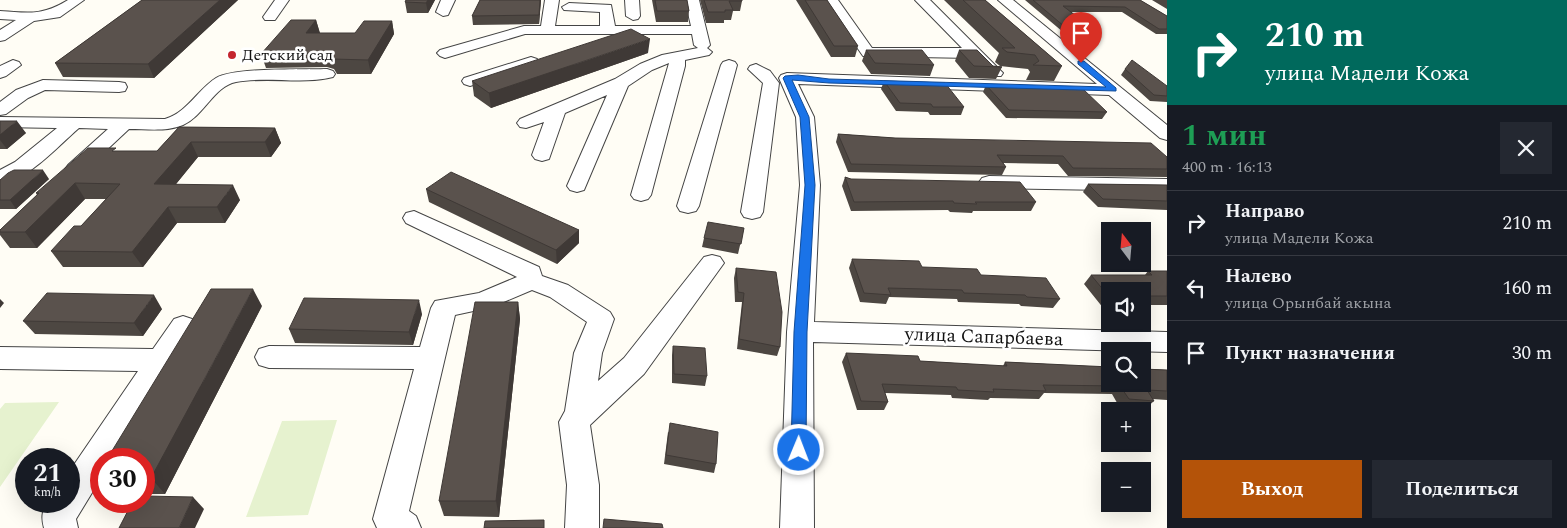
<!DOCTYPE html>
<html lang="ru">
<head>
<meta charset="utf-8">
<style>
	:root { --surface:#171b24; --page:#242831; --text:#f1f3f6; --muted:#9ea1a6; --line:#363941; --accent:#b45309 }
	body { margin:0; font-family:Spectral,serif; background:var(--page); color:var(--text); height:100vh; display:flex; flex-direction:column; font-size:19px; white-space:nowrap }
	* { box-sizing:border-box; margin:0 }
	p { font-size:16px; color:var(--muted) }
	.icon { flex:none; width:28px; height:28px; fill:none; stroke:currentColor; stroke-width:2; stroke-linecap:round; stroke-linejoin:round }
	.map { position:relative; flex:1; overflow:hidden }
	.drawer { display:flex; flex-direction:column; background:var(--surface); width:400px }
	.drawer>* { flex:none }
	.hud { background:#00695c; color:#fff; overflow:hidden }
	.needle { width:32px; rotate:344deg }
	.fabs { position:absolute; left:1101px; top:222px; display:grid; gap:10px }
	.fabs a { display:grid; place-items:center; width:50px; height:50px; border-radius:0px; background:var(--surface); box-shadow:0 5px 20px #0002; font-size:25px }
	.speed { position:absolute; left:15px; top:448px; display:flex; gap:10px; font-size:25px; font-weight:700; text-align:center }
	.speed>* { display:grid; place-content:center; width:65px; height:65px; border-radius:50%; background:var(--surface); box-shadow:0 5px 20px #0002; line-height:1 }
	.speed small { font-size:12px; font-weight:400 }
	.speed .limit { border:8px solid #d22; background:#fff; color:#111 }
	.pin { position:absolute; display:grid; place-items:center; width:42px; height:42px; color:#fff; margin:-51px -21px; border-radius:50% 50% 50% 0; rotate:-45deg; box-shadow:0 0 5px #0007 }
	.pin .icon { rotate:45deg }
	.me { position:absolute; width:55px; margin:-28px; rotate:1deg; stroke-linejoin:round; filter:drop-shadow(0 0 4px #0008) }
	.turn { display:flex; align-items:center; gap:18px; height:105px; padding:0 15px; font-size:22px }
	.turn .icon { width:65px; height:65px; stroke-width:2.5 }
	.turn b { display:block; font-size:35px; line-height:42px }
	.round { display:grid; place-items:center; flex:none; width:52px; height:52px; border-radius:0px; background:var(--page) }
	.head { display:flex; align-items:center; justify-content:space-between; height:85px; padding:0 15px }
	h1 { font-size:30px; font-weight:700; line-height:38px; color:#1e9e55 }
	.primary-button { display:flex; gap:10px; margin-top:auto; padding:10px 15px }
	.primary-button a { flex:1; height:58px; border-radius:0px; background:var(--accent); color:#fff; font-size:20px; font-weight:700; line-height:58px; text-align:center }
	.primary-button a+a { background:var(--page); color:var(--text) }
	ul { padding:0; list-style:none }
	li { display:flex; align-items:center; gap:15px; height:65px; padding:0 15px; border-top:1px solid var(--line) }
	li div { flex:1 }
	li b { display:block; font-size:19px }
	li em { font-style:normal }
	main { display:flex; flex:1; min-height:0 }
	.map>svg:first-child { display:block }
	.pitch { fill:#e6f2cf }
	.lines { fill:none; stroke-linecap:round; stroke-linejoin:round }
	.minor-casing { stroke:#444; stroke-width:2 }
	.minor { fill:#fff; fill-rule:evenodd }
	.wall { fill:#4d4742 }
	.shaded-wall { fill:#3f3936 }
	.building { fill:#5a524d; stroke:#3f3936 }
	.route { fill:#1a73e8; stroke:#114b97 }
	.poi-dot { fill:#c4262e; stroke:#fff; stroke-width:2 }
	.labels { text-anchor:middle; dominant-baseline:central; stroke-width:5; stroke-linejoin:round; paint-order:stroke }
	.far-poi-label { font-size:16px; fill:#111; stroke:#fff; text-anchor:start }
	.street-label { font-size:19px; fill:#111; stroke:#fff }
</style>
</head>
<body>
<main>
<div class="map">
<svg width="1167" height="528" viewBox="0 0 1167 528">
	<rect width="100%" height="100%" fill="#fffdf5"/>
	<!-- pitch -->
	<path class="pitch" d="M59 402 0 487V409L5 403Z
		M337 420 308 515 246 517 282 421Z"/>
	<g class="lines">
		<!-- minor casing -->
		<g class="minor-casing">
			<path id="minor" d="M68 0H84L60 17 34 21 5 40 0 41V30L16 20 0 19V11C29 13 42 16 68 0Z
				M275 0H289L275 20H265L263 17Z
				M441 0H455L448 15 443 16 436 12Z
				M545 0H559L555 26H600V12L564 10 562 7 569 3 611 5 615 26H691L685 0H699L710 45 707 48 712 52 709 55 685 60V66L651 195 648 199 641 201 634 199 631 195 669 63 652 70 628 86 584 190 577 192 570 190 567 186 607 95 565 113 549 159 542 161 535 159 532 155 544 122 526 128 520 127 517 123 520 119 615 79 640 64 662 55 698 48 694 45 692 34H525L445 58 440 56 437 53 440 50 524 26H541Z
				M625 0H639L640 16 638 19 633 20 626 16Z
				M824 0H838L872 48H962L915 0H930L1003 73 1001 76H989L971 58 863 56Z
				M998 0H1013L1167 125V140L1160 138 1109 95 798 84 814 117 820 185 814 322 1167 332V352L813 342 814 528H780L787 332 800 185 796 117 779 78 781 75 787 73 1097 84Z
				M531 57 537 59 539 62 537 65 470 86 464 84 462 81 464 78Z
				M13 60 19 62 21 65 6 76 0 78V66Z
				M729 60 735 62 737 65 699 206 696 211 688 213 680 211 677 206 721 65 723 62Z
				M756 64 770 71 779 83 763 212 760 217 752 219 744 217 741 212 763 83 748 69 750 66Z
				M327 69 333 71 335 74 333 77C302 85 268 76 236 82 214 86 204 116 183 125 166 132 147 129 129 129L82 173 75 175 68 173 65 169 68 165 108 129 79 128C56 148 30 178 0 185V170L15 162 57 128 0 127V117L165 119C188 112 197 90 216 78 235 67 302 70 327 69Z
				M43 80 119 82 125 83 127 87 125 91 119 92 45 90 28 98 6 114 0 115V102L16 90Z
				M989 176 1167 179V191L989 188 982 186 979 182 982 178Z
				M414 211 539 267 542 276 568 285 610 312 614 319 602 353 598 381 624 358 704 257 712 255 720 257 724 263 644 374 590 425 599 485V528H565L567 485 559 422 565 411 574 353 587 322 550 297 532 290 492 307 455 315 409 511 416 516 421 528H377L373 519 414 369 269 368 259 365 255 357 259 349 269 346 420 347 431 308 435 301 479 293 517 277 406 223 403 218 406 213Z
				M183 316 192 319 196 326 114 459H101V478L76 519 78 528H44C41 517 42 511 48 501H69V472L138 371 0 369V347L153 349 174 319Z"/>
		</g>
		<!-- minor -->
		<use href="#minor" class="minor"/>
	</g>
	<!-- wall -->
	<path class="wall" d="M142 0H238L154 78 63 77 55 63Z
		M406 0H435L428 13H407L405 2Z
		M480 0H541L539 24 473 25 472 16Z
		M652 0H687L689 11 688 22H656Z
		M700 0H742V1L740 11H733L731 20H724V23H706Z
		M796 0H827L858 46 855 57H831Z
		M944 0H985L1062 66 1054 81 1026 80 1030 72 1028 69 1000 66 995 62 999 53Z
		M1025 0H1140L1167 16V34H1156L1122 12H1070L1092 28 1089 33 1063 32Z
		M1152 0H1167V9Z
		M316 20 320 33H355L392 21 394 34 371 74H337L334 69 327 67 266 68 261 54Z
		M866 50 934 65 930 76 871 74 862 61Z
		M959 50 993 66 1002 67 996 79 969 78 955 61Z
		M648 53 491 108 474 96 472 81Z
		M1125 69 1167 86V102L1150 101 1121 75Z
		M884 81 964 107 961 115H930L928 112 896 111 881 89Z
		M986 85 1107 112 1102 119 1006 118 983 92Z
		M0 121 26 133 7 149H0Z
		M179 127 275 128 281 143 271 157H198L176 184 240 200 225 223H177L143 267H63L51 251 81 226 106 199H85L37 248H10L0 235V230L37 195 36 193 117 151H157Z
		M838 134 1167 157V177L1068 176 1058 164 1003 163 1006 167 1002 175 848 172 836 142Z
		M845 177 851 179 1036 202 1031 211H973L972 213 950 212 948 210 851 211 842 186Z
		M49 179 16 209H0V180Z
		M1088 184 1167 185V210L1098 207 1083 192Z
		M426 189 579 230V243L557 264 429 202Z
		M744 228 738 254 702 247 704 238Z
		M852 259 922 267 981 275 1060 299 1053 308 1021 306 1019 304 958 302 957 299 889 297 886 304 860 302 849 268Z
		M736 268 780 347 777 356 737 349 742 302H735L734 278Z
		M1148 271H1167V305H1142V291H1110V309H1104L1084 284 1091 275H1145Z
		M518 302 520 319 499 517 444 516 439 501Z
		M262 306 165 494H144V459Z
		M162 309 143 336 35 334 23 321Z
		M422 314 413 345 295 343 289 329Z
		M673 346 707 376 705 386 672 383V355Z
		M846 353 920 361 1003 366 1005 362 1167 370V400L1153 399 1154 401 1145 409 1120 408 1112 394 1044 393 1039 399 990 398 988 400 952 398 951 395 885 393 888 402 884 410H857L842 362Z
		M668 432 716 464 714 473 664 464Z
		M101 468V484L95 478Z"/>
	<!-- shaded-wall -->
	<path class="shaded-wall" d="M220 0H238L154 78 148 64Z
		M428 0H435L428 13 426 3Z
		M540 0H541L539 24V15Z
		M316 20 320 34 306 33Z
		M392 21 394 34 371 74 368 60Z
		M650 39 648 53 491 108 489 93Z
		M17 121 26 133 7 149 0 140V135Z
		M275 128 281 143 271 157 265 142Z
		M191 142 198 157 163 200 154 184Z
		M43 170 49 179 16 209 10 200Z
		M75 183 85 199 37 248 25 232Z
		M233 185 240 200 225 223 217 207Z
		M168 207 177 223 143 267 132 252Z
		M579 230V243L557 264 556 250Z
		M253 289 262 306 165 494 151 478Z
		M154 295 162 309 143 336 134 323Z
		M0 299 4 303 0 308Z
		M419 300 422 314 413 345 409 332Z
		M518 302 520 319 499 517 496 501Z
		M193 497 204 509 195 528H179Z"/>
	<!-- building -->
	<path class="building" d="M142 0H220L148 64 55 63Z
		M406 0H428L426 3 405 2Z
		M480 0H540L539 15 472 16Z
		M655 0H687L689 11H657Z
		M704 0H742V1H729L733 10H725V12H708Z
		M805 0H827L858 46H834Z
		M963 0H985L1062 66 1033 65 1039 61 1035 55 1007 52 1002 48H1015Z
		M1033 0H1140L1167 16V29H1159L1125 7 1063 6 1092 28 1065 27Z
		M291 20H316L306 33H355L364 21H392L368 60 333 59 330 55 323 53 261 54Z
		M631 29 650 39 489 93 472 81Z
		M866 50H922L934 65 875 63Z
		M959 50H977L993 66 1002 67 974 66Z
		M1132 60 1167 86V96L1154 95 1125 69Z
		M884 81 945 83 964 107H933L931 104 900 103Z
		M986 85 1083 89 1107 112 1009 110Z
		M0 121H17L0 135Z
		M179 127 275 128 265 142H191L154 184 233 185 217 207H168L132 252 51 251 74 226H81L120 184 75 183 25 232H0V230L39 193H36L88 148H116L112 151H157Z
		M838 134 895 138 1151 143 1167 157V169L1073 168 1063 156 997 155 1006 167 851 164Z
		M14 170H43L10 200H0V180L8 173Z
		M451 172 579 230 556 250 426 189Z
		M845 177 851 179 1020 182 1036 202H975L977 204 954 203 953 201 854 202Z
		M1088 184 1167 185V201L1103 199Z
		M708 222 744 228 741 244 704 238Z
		M852 259 919 261 922 267 977 269 981 275 1046 278 1060 299 1027 297 1025 295 964 293 962 290 888 288 891 295 864 293Z
		M736 268 776 272 782 312 780 347 739 339 744 293 738 292Z
		M1148 271H1167V296H1142V291H1110V298L1091 275H1152Z
		M211 289H253L151 478H144V459H107Z
		M47 293 154 295 134 323 23 321Z
		M304 298 419 300 409 332 289 329Z
		M475 302H518L496 501H439Z
		M673 346 705 348 707 376 674 374Z
		M846 353 918 356 920 361 1007 366 1005 362 1110 367V384H1142V369L1167 370V391L1147 390 1154 401 1129 399 1120 386 1043 385 1046 391 993 389 994 392 958 390 956 387 882 384 888 402 861 401Z
		M670 423 718 432 716 464 666 455Z
		M101 468V478H95Z
		M144 496 193 497 179 528H119L133 501H144Z
		M604 519 662 524 663 528H603Z
		M544 520V528H484L485 521Z"/>
	<!-- route -->
	<path class="route" d="M1078 61H1084L1116 88V91L829 83 792 80 809 117 815 185 807 332 806 450 804 454 799 456 793 454 791 450 794 332 805 185 800 117 783 78 785 76 798 75 829 79 1106 87 1078 64Z"/>
	<!-- markers -->
	<circle class="poi-dot" cx="232" cy="55" r="5"/>
	<g class="labels">
		<!-- far-poi labels -->
		<g class="far-poi-label">
			<text x="242" y="55">Детский сад</text>
		</g>
		<!-- street labels -->
		<g class="street-label">
			<text transform="translate(984 337) rotate(2)">улица Сапарбаева</text>
		</g>
	</g>
</svg>
<div class="fabs">
<a><svg class="needle" viewBox="-14 -14 28 28"><path d="M0-13l5 13h-10z" fill="#e53935"/><path d="M0 13l5-13h-10z" fill="#9ea1a6"/></svg></a>
<a><svg class="icon" aria-label="sound" viewBox="0 0 24 24"><path d="M4 9h4l5-4v14l-5-4H4zM17 9q2 3 0 6"/></svg></a>
<a><svg class="icon" aria-label="search" viewBox="0 0 24 24"><circle cx="10" cy="10" r="6"/><path d="M15 15l6 6"/></svg></a>
<a>+</a>
<a>−</a>
</div>
<div class="speed"><div>21<small>km/h</small></div><div class="limit">30</div></div>
<div class="pin" style="left:1081px;top:63px;background:#d93025"><svg class="icon" aria-label="arrive" viewBox="0 0 24 24"><path d="M6 21V4h12l-3 4 3 4H6"/></svg></div>
<svg class="me" style="left:799px;top:450px" viewBox="-20 -20 40 40"><circle r="17" fill="#1a73e8" stroke="#fff" stroke-width="3"/><path d="M0-11L8 9 0 5-8 9z" fill="#fff"/></svg>
</div>
<section class="drawer">
<div class="hud">
<div class="turn"><svg class="icon" aria-label="right" viewBox="0 0 24 24"><path d="M7 20v-9h11M14 6l5 5-5 5"/></svg><div><b>210 m</b>улица Мадели Кожа</div></div>
</div>
<div class="head"><div><h1>1 мин</h1><p>400 m · 16:13</p></div><a class="round"><svg class="icon" aria-label="close" viewBox="0 0 24 24"><path d="M6 6l12 12M18 6L6 18"/></svg></a></div>
<ul>
<li><svg class="icon" aria-label="right" viewBox="0 0 24 24"><path d="M7 20v-9h11M14 6l5 5-5 5"/></svg><div><b>Направо</b><p>улица Мадели Кожа</p></div><em>210 m</em></li>
<li><svg class="icon" aria-label="left" viewBox="0 0 24 24"><path d="M17 20v-9H6M10 6l-5 5 5 5"/></svg><div><b>Налево</b><p>улица Орынбай акына</p></div><em>160 m</em></li>
<li><svg class="icon" aria-label="arrive" viewBox="0 0 24 24"><path d="M6 21V4h12l-3 4 3 4H6"/></svg><div><b>Пункт назначения</b></div><em>30 m</em></li>
</ul>
<div class="primary-button"><a>Выход</a><a>Поделиться</a></div>
</section>
</main>
</body>
</html>
